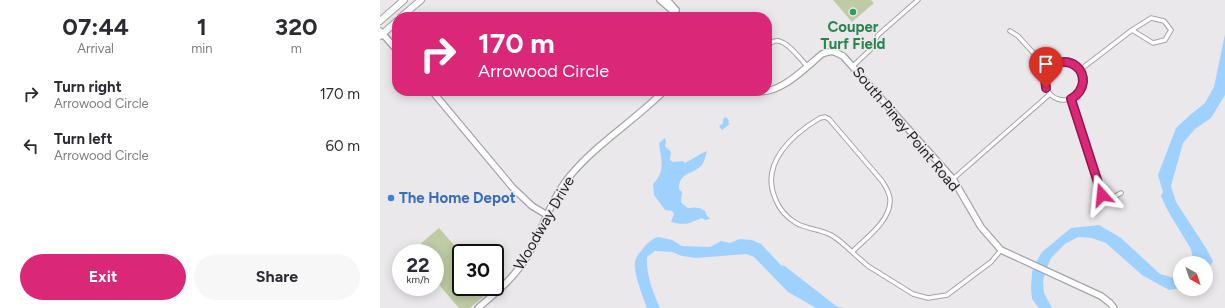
<!DOCTYPE html>
<html lang="en">
<head>
<meta charset="utf-8">
<style>
	:root { --surface:#fff; --page:#f7f7f7; --text:#2b2b33; --muted:#7c7c81; --accent:#db2777 }
	body { margin:0; font-family:Figtree,sans-serif; background:var(--page); color:var(--text); height:100vh; display:flex; flex-direction:column; font-size:15px; white-space:nowrap }
	* { box-sizing:border-box; margin:0 }
	p { font-size:13px; color:var(--muted) }
	.icon { flex:none; width:22px; height:22px; fill:none; stroke:currentColor; stroke-width:2; stroke-linecap:round; stroke-linejoin:round }
	.map { position:relative; flex:1; overflow:hidden }
	.side { display:flex; flex-direction:column; background:var(--surface); width:380px }
	.side>* { flex:none }
	.banner { position:absolute; left:12px; top:12px; width:380px; height:84px; border-radius:16px; box-shadow:0 2px 10px #0003; background:#db2777; color:#fff; overflow:hidden }
	.needle { width:26px; rotate:140deg }
	.fabs { position:absolute; left:793px; top:256px; display:grid; gap:8px }
	.fabs a { display:grid; place-items:center; width:40px; height:40px; border-radius:50%; background:var(--surface); box-shadow:0 2px 10px #0003; font-size:20px }
	.speed { position:absolute; left:12px; top:244px; display:flex; gap:8px; font-size:20px; font-weight:700; text-align:center }
	.speed>* { display:grid; place-content:center; width:52px; height:52px; border-radius:50%; background:var(--surface); box-shadow:0 2px 10px #0003; line-height:1 }
	.speed small { font-size:10px; font-weight:400 }
	.speed .limit { border:2px solid #111; border-radius:6px; background:#fff; color:#111 }
	.pin { position:absolute; display:grid; place-items:center; width:34px; height:34px; color:#fff; margin:-41px -17px; border-radius:50% 50% 50% 0; rotate:-45deg; box-shadow:0 0 4px #0007 }
	.pin .icon { rotate:45deg }
	.me { position:absolute; width:44px; margin:-22px; rotate:342deg; stroke-linejoin:round; filter:drop-shadow(0 0 3px #0008) }
	.turn { display:flex; align-items:center; gap:14px; height:84px; padding:0 20px; font-size:18px }
	.turn .icon { width:52px; height:52px; stroke-width:2.5 }
	.turn b { display:block; font-size:28px; line-height:34px }
	.eta { display:flex; justify-content:space-evenly; align-items:center; height:68px; text-align:center }
	.eta b { font-size:24px; font-weight:700; line-height:28px }
	.cta { display:flex; gap:8px; margin-top:auto; padding:8px 20px }
	.cta a { flex:1; height:46px; border-radius:24px; background:var(--accent); color:#fff; font-size:16px; font-weight:700; line-height:46px; text-align:center }
	.cta a+a { background:var(--page); color:var(--text) }
	ul { padding:0; list-style:none }
	li { display:flex; align-items:center; gap:12px; height:52px; padding:0 20px }
	li div { flex:1 }
	li b { display:block; font-size:15px }
	li em { font-style:normal }
	main { display:flex; flex:1; min-height:0 }
	.map>svg:first-child { display:block }
	.green { fill:#becba4 }
	.water { fill:#9fd1ff }
	.lines { fill:none; stroke-linecap:round; stroke-linejoin:round }
	.river { stroke:#9fd1ff; stroke-width:7 }
	.street-casing { stroke:#a5a2a6; stroke-width:5.5 }
	.secondary-casing { stroke:#a5a2a6; stroke-width:8 }
	.primary-casing { stroke:#a5a2a6; stroke-width:8 }
	.street { stroke:#fff; stroke-width:3.5 }
	.secondary { stroke:#fff; stroke-width:5.5 }
	.primary { stroke:#fff; stroke-width:6 }
	.route-casing { stroke:#8e194d; stroke-width:10 }
	.route { stroke:#db2777; stroke-width:7 }
	.leisure-dot { fill:#2e9e5b; stroke:#ebe8ec; stroke-width:1.5 }
	.shop-dot { fill:#3f7fe0; stroke:#ebe8ec; stroke-width:1.5 }
	.labels { text-anchor:middle; dominant-baseline:central; stroke-width:3; stroke-linejoin:round; paint-order:stroke }
	.leisure-label { font-size:15px; font-weight:bold; fill:#27864d; stroke:#ebe8ec }
	.street-label { font-size:15px; fill:#242325; stroke:#ebe8ec }
	.shop-label { font-size:15px; font-weight:bold; fill:#366cbe; stroke:#ebe8ec; text-anchor:start }
</style>
</head>
<body>
<main>
<section class="side">
<div class="eta">
<div><b>07:44</b><p>Arrival</p></div>
<div><b>1</b><p>min</p></div>
<div><b>320</b><p>m</p></div>
</div>
<ul>
<li><svg class="icon" aria-label="right" viewBox="0 0 24 24"><path d="M7 20v-9h11M14 6l5 5-5 5"/></svg><div><b>Turn right</b><p>Arrowood Circle</p></div><em>170 m</em></li>
<li><svg class="icon" aria-label="left" viewBox="0 0 24 24"><path d="M17 20v-9H6M10 6l-5 5 5 5"/></svg><div><b>Turn left</b><p>Arrowood Circle</p></div><em>60 m</em></li>
</ul>
<div class="cta"><a>Exit</a><a>Share</a></div>
</section>
<div class="map">
<svg width="845" height="308" viewBox="0 0 845 308">
	<rect width="100%" height="100%" fill="#ebe8ec"/>
	<!-- green -->
	<path class="green" d="M453 0H491L494 3 472 22Z
		M59 228 81 253V287H111L112 289 90 308H79L55 280V253H32L31 252Z"/>
	<!-- water -->
	<path class="water" d="M845 34V95L831 118 815 129 803 143 791 186 796 202 826 248 833 261 826 274V263H814L811 249 788 211 781 196 783 192 778 175 796 128 810 115 825 103 834 87Z
		M346 117 349 121 348 123 350 124 342 130 339 126 343 123V119Z
		M285 138 286 141 285 146 291 152 290 160 293 162 303 161 305 163C313 159 319 154 327 151 326 155 324 163 321 166 312 175 299 172 299 189L302 192 301 202C310 212 309 206 318 208 321 208 323 210 325 211L326 214 330 219 325 220 322 218C309 223 307 226 291 222L294 214 292 211 285 210 274 195 273 184C286 171 281 160 279 143Z
		M719 225 741 238 780 274 794 278 800 275V288L789 290 762 275 726 243 712 238 698 237 685 244 671 258 666 270 663 281 664 293 672 308H659L652 299 651 288 652 272 655 264 662 252 691 228Z
		M278 237 292 240 302 246 330 247 341 241 350 243 360 239 372 240 381 244 417 282 453 306 465 308H436L424 301 408 292 374 257 366 254 316 258 302 256 292 252 275 251 267 257C266 275 273 292 280 308H267C263 297 253 272 255 262 256 256 261 251 265 246 269 242 272 239 278 237Z"/>
	<g class="lines">
		<!-- river -->
		<path class="river" d="M403 269 453 308"/>
		<!-- street casing -->
		<g class="street-casing">
			<path id="street" d="M630 31 638 36 668 69
				M387 48C388 46 389 44 391 43 402 33 420 59 427 66
				M665 81a19 19 0 1 1 38 0a19 19 0 1 1-38 0Z
				M473 66 490 50 498 35 538 0
				M700 70 752 30 773 43 785 40 791 30 784 21 771 18 752 30
				M691 99 722 195 725 199 729 200 741 193
				M440 118 445 117 449 119 502 181C506 187 511 195 510 202 509 222 486 238 472 252 466 246 458 239 451 235 440 229 426 229 416 223 406 217 399 209 395 198 380 163 413 134 440 118Z
				M573 179 670 94
				M472 252 488 266 533 294 548 298 567 295 611 262 621 250"/>
		</g>
		<!-- secondary casing -->
		<g class="secondary-casing">
			<path id="secondary" d="M280 0 300 17
				M287 0 296 10
				M0 31 17 50
				M52 91 133 188 152 206 167 215
				M376 91C399 96 425 68 442 54 453 50 453 51 463 56L573 179 601 227 621 250 721 296 730 303 734 308
				M98 308C117 292 135 277 148 255 163 229 170 201 189 177 216 144 254 121 284 91"/>
		</g>
		<!-- primary casing -->
		<g class="primary-casing">
			<path id="primary" d="M21 17 41 0
				M0 21 24 0
				M0 36 17 21"/>
		</g>
		<!-- street -->
		<use href="#street" class="street"/>
		<!-- secondary -->
		<use href="#secondary" class="secondary"/>
		<!-- primary -->
		<use href="#primary" class="primary"/>
	</g>
	<g class="lines">
		<!-- route casing -->
		<g class="route-casing">
			<path id="route" d="M666 88C660 54 704 55 703 82 702 90 698 95 691 99L722 195"/>
		</g>
		<!-- route -->
		<use href="#route" class="route"/>
	</g>
	<!-- markers -->
	<circle class="leisure-dot" cx="473" cy="12" r="4"/>
	<circle class="shop-dot" cx="11" cy="198" r="4"/>
	<g class="labels">
		<!-- leisure labels -->
		<g class="leisure-label">
			<text x="473" y="27">Couper<tspan x="473" dy="17">Turf Field</tspan></text>
		</g>
		<!-- street labels -->
		<g class="street-label">
			<text transform="translate(526 129) rotate(50)">South Piney Point Road</text>
			<text transform="translate(164 223) rotate(-60)">Woodway Drive</text>
		</g>
		<!-- shop labels -->
		<g class="shop-label">
			<text x="19" y="198">The Home Depot</text>
		</g>
	</g>
</svg>
<div class="fabs">
<a><svg class="needle" viewBox="-14 -14 28 28"><path d="M0-13l5 13h-10z" fill="#e53935"/><path d="M0 13l5-13h-10z" fill="#7c7c81"/></svg></a>
</div>
<div class="speed"><div>22<small>km/h</small></div><div class="limit">30</div></div>
<div class="pin" style="left:666px;top:88px;background:#d93025"><svg class="icon" aria-label="arrive" viewBox="0 0 24 24"><path d="M6 21V4h12l-3 4 3 4H6"/></svg></div>
<svg class="me" style="left:722px;top:195px" viewBox="-20 -20 40 40"><path d="M0-17L14 15 0 8-14 15z" fill="#db2777" stroke="#fff" stroke-width="4"/></svg>
<div class="banner">
<div class="turn"><svg class="icon" aria-label="right" viewBox="0 0 24 24"><path d="M7 20v-9h11M14 6l5 5-5 5"/></svg><div><b>170 m</b>Arrowood Circle</div></div>
</div>
</div>
</main>
</body>
</html>
